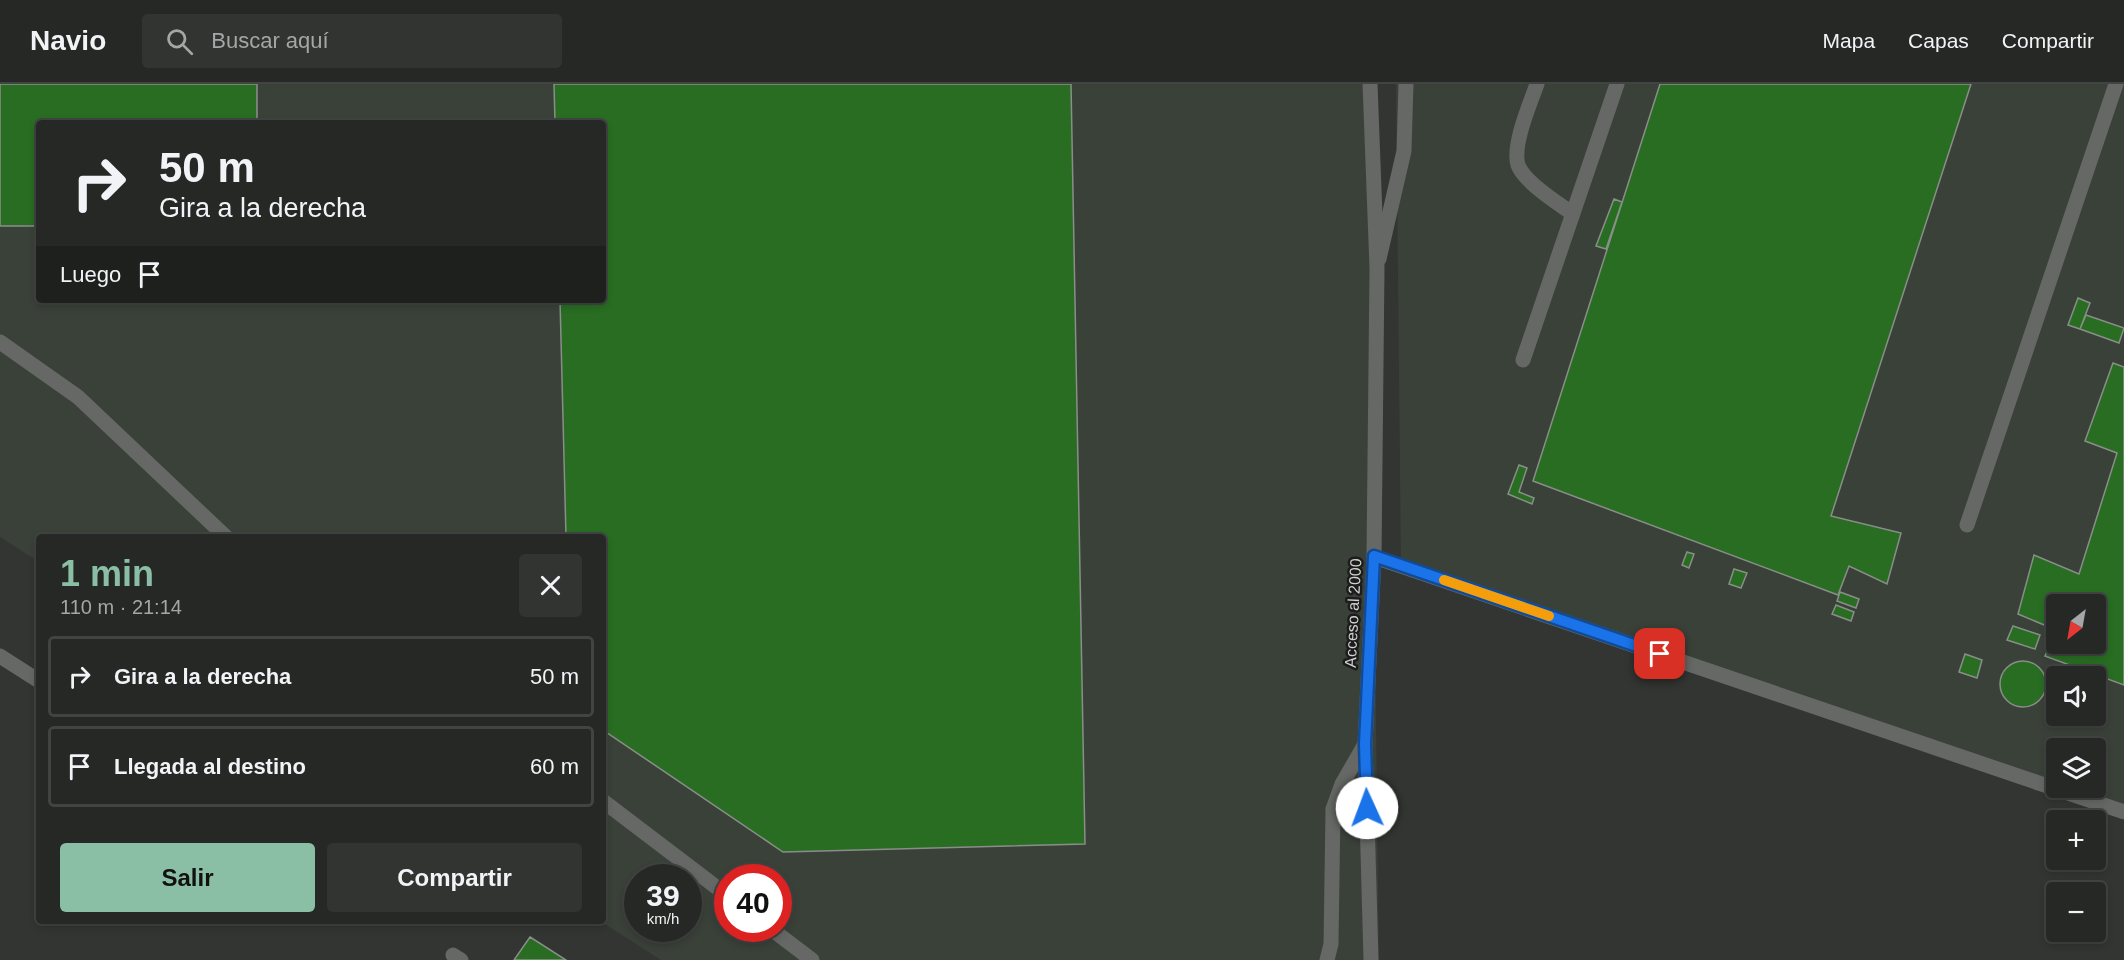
<!DOCTYPE html>
<html lang="es">
<head>
<meta charset="utf-8">
<style>
	:root { --surface:#262826; --page:#323432; --text:#f1f3f6; --muted:#a4a6a7; --line:#424443; --accent:#8abfa5 }
	body { margin:0; font-family:Arial,sans-serif; background:var(--page); color:var(--text); height:100vh; display:flex; flex-direction:column; font-size:22px; white-space:nowrap }
	* { box-sizing:border-box; margin:0 }
	p { font-size:20px; color:var(--muted) }
	.icon { flex:none; width:33px; height:33px; fill:none; stroke:currentColor; stroke-width:2; stroke-linecap:round; stroke-linejoin:round }
	.map { position:relative; flex:1; overflow:hidden }
	.drawer { position:absolute; left:36px; top:450px; width:570px; height:390px; display:flex; flex-direction:column; background:var(--surface); border-radius:6px; box-shadow:0 3px 9px #0003,0 0 0 2px var(--line) }
	.drawer>* { flex:none }
	.banner { position:absolute; left:36px; top:36px; width:570px; height:183px; border-radius:6px; box-shadow:0 3px 9px #0003,0 0 0 2px var(--line); background:#262826; color:var(--text); overflow:hidden }
	.needle { width:39px; rotate:211deg }
	.fabs { position:absolute; left:2046px; top:510px; display:grid; gap:12px }
	.fabs a { display:grid; place-items:center; width:60px; height:60px; border-radius:6px; background:var(--surface); box-shadow:0 3px 9px #0003,0 0 0 2px var(--line); font-size:30px }
	.speed { position:absolute; left:624px; top:780px; display:flex; gap:12px; font-size:30px; font-weight:700; text-align:center }
	.speed>* { display:grid; place-content:center; width:78px; height:78px; border-radius:50%; background:var(--surface); box-shadow:0 3px 9px #0003,0 0 0 2px var(--line); line-height:1 }
	.speed small { font-size:15px; font-weight:400 }
	.speed .limit { border:9px solid #d22; background:#fff; color:#111 }
	.pin { position:absolute; display:grid; place-items:center; width:51px; height:51px; color:#fff; margin:-26px; border-radius:12px; box-shadow:0 3px 9px #0006 }
	.me { position:absolute; width:66px; margin:-33px; rotate:358deg; stroke-linejoin:round; filter:drop-shadow(0 0 4px #0008) }
	.turn { display:flex; align-items:center; gap:21px; height:126px; padding:0 24px; font-size:27px }
	.turn .icon { width:78px; height:78px; stroke-width:2.5 }
	.turn b { display:block; font-size:42px; line-height:51px }
	.then { display:flex; align-items:center; height:57px; padding:0 24px; background:#0003; gap:12px; font-size:22px }
	.round { display:grid; place-items:center; flex:none; width:63px; height:63px; border-radius:6px; background:var(--page) }
	.summary { display:flex; align-items:center; justify-content:space-between; height:102px; padding:0 24px }
	h1 { font-size:36px; font-weight:700; line-height:45px; color:var(--accent) }
	.action { display:flex; gap:12px; margin-top:auto; padding:12px 24px }
	.action a { flex:1; height:69px; border-radius:6px; background:var(--accent); color:#111; font-size:24px; font-weight:700; line-height:69px; text-align:center }
	.action a+a { background:var(--page); color:var(--text) }
	ul { padding:0; list-style:none }
	li { display:flex; align-items:center; gap:18px; height:81px; margin:0 12px 9px; padding:0 12px; border:3px solid var(--line); border-radius:6px }
	li div { flex:1 }
	li b { display:block; font-size:22px }
	li em { font-style:normal }
	header { display:flex; align-items:center; gap:36px; box-sizing:border-box; height:84px; padding:0 30px; background:var(--surface); border-bottom:2px solid var(--line) }
	header strong { font-size:28px }
	nav { display:flex; gap:33px; margin-inline-start:auto; font-size:21px }
	.search { width:420px; height:54px; background:var(--page); display:flex; align-items:center; gap:15px; box-sizing:border-box; padding:0 21px; border-radius:6px; color:var(--muted); font-size:22px }
	.map>svg:first-child { display:block }
	.built { fill:#3a4139; fill-rule:evenodd }
	.building { fill:#286d22; stroke:#8a8e8a; stroke-width:1.5; fill-rule:evenodd }
	.lines { fill:none; stroke-linecap:round; stroke-linejoin:round }
	.service { stroke:#656864; stroke-width:15 }
	.minor { stroke:#656864; stroke-width:15 }
	.tertiary { stroke:#656864; stroke-width:15 }
	.route-casing { stroke:#114b97; stroke-width:15 }
	.route { stroke:#1a73e8; stroke-width:10 }
	.slow { stroke:#f59e0b; stroke-width:10 }
	.labels { text-anchor:middle; dominant-baseline:central; stroke-width:5; stroke-linejoin:round; paint-order:stroke }
	.street-label { font-size:16px; fill:#d0d2d0; stroke:#1b1c1b }
</style>
</head>
<body>
<header>
<strong>Navio</strong>
<div class="search"><svg class="icon" aria-label="search" viewBox="0 0 24 24"><circle cx="10" cy="10" r="6"/><path d="M15 15l6 6"/></svg>Buscar aquí</div>
<nav><a>Mapa</a><a>Capas</a><a>Compartir</a></nav>
</header>
<div class="map">
<svg width="2124" height="876" viewBox="0 0 2124 876">
	<rect width="100%" height="100%" fill="#323532"/>
	<!-- built -->
	<path class="built" d="M0 0H1373L1374 473 1379 876H661L600 837H603V453H39V478L0 453ZM39 39H603V216H39ZM638 794H688V844H638ZM728 794H778V844H728Z
		M1396 0H2124V723L2065 704H2096V664H2056V701L1401 488ZM2056 520H2096V560H2056ZM2056 592H2096V632H2056Z"/>
	<!-- building -->
	<path class="building" d="M0 0H257V39H39V142H0Z
		M554 0H1071L1085 760 783 768 603 646V453H566L560 216H603V39H555Z
		M1660 0H1971L1831 432 1901 449 1887 500 1849 482 1838 511 1533 397Z
		M1614 115 1622 118 1606 165 1596 162Z
		M2078 214 2090 219 2080 245 2068 241Z
		M2086 231 2124 244 2119 259 2080 245Z
		M2113 279 2124 283V601L2045 572 2056 546 2018 530 2034 471 2079 490 2117 369 2085 357ZM2056 520H2096V560H2056Z
		M1519 381 1527 384 1519 408 1534 414 1532 420 1508 410Z
		M1687 468 1694 470 1689 484 1682 481Z
		M1734 485 1747 489 1741 504 1729 500Z
		M1840 508 1859 515 1856 524 1837 517Z
		M1836 521 1854 528 1851 537 1832 530Z
		M2013 542 2040 551 2035 565 2007 556Z
		M1965 570 1982 576 1977 594 1959 588Z
		M2000 600a23 23 0 1 1 46 0a23 23 0 1 1-46 0Z
		M530 853 566 876H514Z"/>
	<g class="lines">
		<!-- service -->
		<path class="service" d="M1537 0C1530 20 1512 61 1518 81 1524 98 1558 119 1573 130
			M1379 175 1404 67 1406 0
			M0 258 78 313 226 453
			M1523 276 1617 0
			M1967 441 2116 0
			M1374 473 2124 728
			M603 717 728 812
			M770 844 812 876
			M1327 876 1331 860 1333 725 1342 700 1365 660"/>
		<!-- minor -->
		<path class="minor" d="M0 572 39 597
			M453 871 461 876"/>
		<!-- tertiary -->
		<path class="tertiary" d="M1370 0 1377 184 1374 473 1365 660 1371 876"/>
	</g>
	<g class="lines">
		<!-- route casing -->
		<g class="route-casing">
			<path id="route" d="M1367 724 1365 660 1374 472 1660 570"/>
		</g>
		<!-- route -->
		<use href="#route" class="route"/>
		<!-- slow -->
		<path class="slow" d="M1444 496 1549 532"/>
	</g>
	<g class="labels">
		<!-- street labels -->
		<g class="street-label">
			<text transform="translate(1353 529) rotate(-87)">Acceso al 2000</text>
		</g>
	</g>
</svg>
<div class="fabs">
<a><svg class="needle" viewBox="-14 -14 28 28"><path d="M0-13l5 13h-10z" fill="#e53935"/><path d="M0 13l5-13h-10z" fill="#a4a6a7"/></svg></a>
<a><svg class="icon" aria-label="sound" viewBox="0 0 24 24"><path d="M4 9h4l5-4v14l-5-4H4zM17 9q2 3 0 6"/></svg></a>
<a><svg class="icon" aria-label="layers" viewBox="0 0 24 24"><path d="M12 4l9 5-9 5-9-5zM3 14l9 5 9-5"/></svg></a>
<a>+</a>
<a>−</a>
</div>
<div class="speed"><div>39<small>km/h</small></div><div class="limit">40</div></div>
<div class="pin" style="left:1660px;top:570px;background:#d93025"><svg class="icon" aria-label="arrive" viewBox="0 0 24 24"><path d="M6 21V4h12l-3 4 3 4H6"/></svg></div>
<svg class="me" style="left:1367px;top:724px" viewBox="-20 -20 40 40"><circle r="19" fill="#fff"/><path d="M0-13L10 11 0 6-10 11z" fill="#1a73e8"/></svg>
<div class="banner">
<div class="turn"><svg class="icon" aria-label="right" viewBox="0 0 24 24"><path d="M7 20v-9h11M14 6l5 5-5 5"/></svg><div><b>50 m</b>Gira a la derecha</div></div>
<div class="then">Luego<svg class="icon" aria-label="arrive" viewBox="0 0 24 24"><path d="M6 21V4h12l-3 4 3 4H6"/></svg></div>
</div>
<section class="drawer">
<div class="summary"><div><h1>1 min</h1><p>110 m · 21:14</p></div><a class="round"><svg class="icon" aria-label="close" viewBox="0 0 24 24"><path d="M6 6l12 12M18 6L6 18"/></svg></a></div>
<ul>
<li><svg class="icon" aria-label="right" viewBox="0 0 24 24"><path d="M7 20v-9h11M14 6l5 5-5 5"/></svg><div><b>Gira a la derecha</b></div><em>50 m</em></li>
<li><svg class="icon" aria-label="arrive" viewBox="0 0 24 24"><path d="M6 21V4h12l-3 4 3 4H6"/></svg><div><b>Llegada al destino</b></div><em>60 m</em></li>
</ul>
<div class="action"><a>Salir</a><a>Compartir</a></div>
</section>
</div>
</body>
</html>
